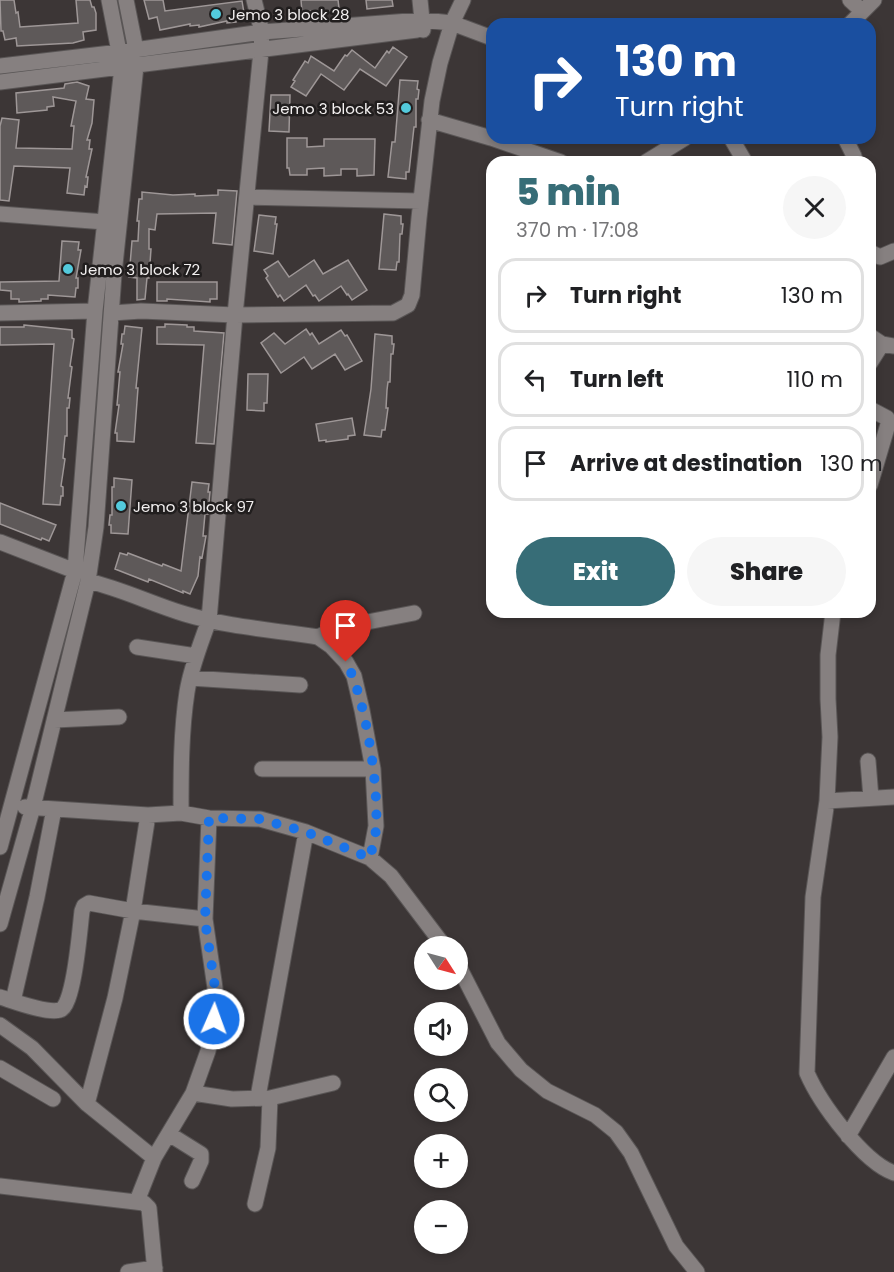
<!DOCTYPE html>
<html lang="en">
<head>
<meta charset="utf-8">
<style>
	:root { --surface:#fff; --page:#f6f6f6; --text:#202124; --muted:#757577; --line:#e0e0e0; --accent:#376d77 }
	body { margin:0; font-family:Poppins,sans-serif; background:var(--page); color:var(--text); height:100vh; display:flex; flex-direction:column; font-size:22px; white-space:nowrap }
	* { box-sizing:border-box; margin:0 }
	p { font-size:20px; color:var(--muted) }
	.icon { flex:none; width:33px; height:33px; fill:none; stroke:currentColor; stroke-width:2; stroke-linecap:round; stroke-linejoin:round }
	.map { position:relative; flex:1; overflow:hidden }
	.panel { position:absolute; left:486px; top:156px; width:390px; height:462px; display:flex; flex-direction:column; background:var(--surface); border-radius:18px; box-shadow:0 3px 9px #0003 }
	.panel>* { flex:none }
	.top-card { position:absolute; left:486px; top:18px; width:390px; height:126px; border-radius:18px; box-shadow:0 3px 9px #0003; background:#1a4fa0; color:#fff; overflow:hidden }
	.needle { width:39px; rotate:126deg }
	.fabs { position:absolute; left:414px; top:936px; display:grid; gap:12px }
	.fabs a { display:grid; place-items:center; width:54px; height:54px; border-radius:50%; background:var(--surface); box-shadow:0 3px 9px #0003; font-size:30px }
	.pin { position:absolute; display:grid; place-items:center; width:51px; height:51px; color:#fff; margin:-62px -26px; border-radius:50% 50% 50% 0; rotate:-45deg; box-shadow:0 0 6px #0007 }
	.pin .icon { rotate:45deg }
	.me { position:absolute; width:66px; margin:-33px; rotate:2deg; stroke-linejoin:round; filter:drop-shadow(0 0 4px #0008) }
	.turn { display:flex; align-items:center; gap:21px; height:126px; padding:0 30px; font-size:27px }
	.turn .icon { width:78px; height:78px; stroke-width:2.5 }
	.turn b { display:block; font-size:42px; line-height:51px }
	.round { display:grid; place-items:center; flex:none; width:63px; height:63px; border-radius:32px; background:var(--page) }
	.overview { display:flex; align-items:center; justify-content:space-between; height:102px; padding:0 30px }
	h1 { font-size:36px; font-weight:800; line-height:45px; color:var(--accent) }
	.cta { display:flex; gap:12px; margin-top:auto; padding:12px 30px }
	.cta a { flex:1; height:69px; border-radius:36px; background:var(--accent); color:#fff; font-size:24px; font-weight:800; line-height:69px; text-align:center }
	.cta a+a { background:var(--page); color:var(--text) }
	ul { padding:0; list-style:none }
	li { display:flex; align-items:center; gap:18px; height:75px; margin:0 12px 9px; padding:0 18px; border:3px solid var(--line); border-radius:18px }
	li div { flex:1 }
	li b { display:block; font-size:22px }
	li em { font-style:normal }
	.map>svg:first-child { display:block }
	.building { fill:#5e5959; stroke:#9e9797; stroke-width:1.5 }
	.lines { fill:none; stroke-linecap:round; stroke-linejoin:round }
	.minor-casing { stroke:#595555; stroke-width:17 }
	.minor { stroke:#868080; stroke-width:15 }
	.route { stroke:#1a73e8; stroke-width:10; stroke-dasharray:0 18 }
	.poi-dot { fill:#53cadc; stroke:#211e1e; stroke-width:2 }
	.labels { text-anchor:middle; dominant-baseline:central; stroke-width:5; stroke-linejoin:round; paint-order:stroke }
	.poi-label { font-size:15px; fill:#f3f0f0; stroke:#211e1e; text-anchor:start }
</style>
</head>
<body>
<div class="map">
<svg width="894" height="1272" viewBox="0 0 894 1272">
	<rect width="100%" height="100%" fill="#3c3636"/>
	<!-- building -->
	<path class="building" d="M0 0H14L16 13 18 12 20 27 78 23 76 0H90L92 7H94L96 13V30L83 32 84 40 73 43 17 46 16 38 5 40 3 31H1Z
		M144 0H163L165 11 242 1 245 19 236 20V22L227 23V21L199 27V25L190 26V24L160 30 157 17 149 19Z
		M301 0H338L339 8 332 9V11L310 14V11L302 12Z
		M366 0H392L393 6 367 9Z
		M393 47 407 57 386 86 360 69 344 90 321 74 306 96 291 87 295 81 293 80 305 61 308 63 311 56 334 71 345 55 347 56 352 50 375 68 387 51 389 53Z
		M400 80 418 81 417 89 419 90 418 99H416V127H414L409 172H406V179L388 177 392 142H395Z
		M77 82 89 86 86 99 94 100 92 123 87 140H90L89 149H92L86 177H88L87 187 85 186 84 195 67 193 70 168 14 166 9 201 0 200V126L2 118 19 120 16 148 72 149 74 126H71L76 101 53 97 54 106 47 107V110L17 113 16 93 64 88 65 84Z
		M271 95H290L289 132 269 131Z
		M287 138H307V147L324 146V139H375L374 175 357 176V169H341V175L324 176V168L307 169V175H290L289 168H287Z
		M218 190 237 191 232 245 213 243 216 213 157 214 155 230 149 229V249H151L149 278H147L145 299 137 300V278L129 277 132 241H138L139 221H137L139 199H142V192L173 195 195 194V196L218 195Z
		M384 214 401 216V224H403L402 234H400L399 262H397L396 270 379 269Z
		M259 215 276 217 275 224H277L273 254 254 251Z
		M62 241 79 242 78 250H81L76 278H78V288H76L75 297 48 295V299H41V301L19 302V299H11V291L0 290V282L59 281Z
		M314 260 323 274 348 260 367 290 352 300 348 294 347 295 341 286 319 301 315 295 313 296 306 285 284 301 280 295 278 297 266 278 268 276 264 270 278 261 289 277Z
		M157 282H217V299H210V302L167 299V301H157Z
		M165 324 187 325V327H194V331L224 333 214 444 196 443 204 345 157 344V327H165Z
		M24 325 72 330V338L74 339 70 366 72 367 68 398H70L69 408H67V436H65L63 458 65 459 61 486 63 487V496H61L60 505 43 504 54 344 0 345V327H24Z
		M125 326 142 328 136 388H138L134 442 117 441V433H115L119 405H117L120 372H118L123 344H121L122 334H124Z
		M306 329 310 335 312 333 319 344 341 330 345 336 347 335 362 361 345 370 335 354 312 369 304 357 281 373 261 343 274 333 285 344Z
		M375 334 392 336V344H394L393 354H391L390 382H388L387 390 386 408H388L385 430H382L381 437 364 435 371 389Z
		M248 374H268L267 403H264V411L247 410Z
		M352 418 355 435 348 436V439L326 442V440L319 441 316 424Z
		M114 478 132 480 128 534 111 533V525H109L110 515H112V487H114Z
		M192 482 209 484 208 492H210L208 514H205L203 536H206L202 558 200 557 198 576 190 594 183 591V593L149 579 148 582 115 569 120 553 127 555 128 553 162 566 163 564 181 571Z
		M0 503 56 525 49 541 42 538 41 540 0 524Z"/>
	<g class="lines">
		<!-- minor casing -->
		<g class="minor-casing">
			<path id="minor" d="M420 0 423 30
				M850 0 862 11
				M850 24 874 0
				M0 66 120 52 262 32 423 20 452 23 492 38
				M0 82 417 30
				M429 120 491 138 561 162
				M731 138 745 162
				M845 138 854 156 851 162
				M646 162 685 138
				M247 197 421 201
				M0 214 105 222
				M870 252 880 257 894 251
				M0 313 95 311
				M112 313 141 311 235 315 393 313 408 305 412 295 419 218 432 101 440 63 452 23 463 0
				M870 336 882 344 894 346
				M870 363 882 344
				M870 409 887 418 889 421 870 485
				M0 542 75 571
				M88 581C122 589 152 604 185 614 228 627 274 630 318 637L331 646 346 662 354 676 362 710 373 769 376 826 370 858
				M833 612 828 655V699L830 737 827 801 813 897 807 1073C820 1103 863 1162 894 1173
				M318 637 336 628 414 613
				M137 647 196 656
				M190 678 300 685
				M54 720 119 717
				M868 761 871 798
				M262 769H373
				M827 801 894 797
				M25 807 148 815 181 813 209 818 260 819 306 832 370 858 391 876 444 946
				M181 813C181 773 181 731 187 692 191 667 201 643 209 620L235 315 261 51 262 32 254 0
				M0 847 75 571 95 311 122 67 109 0
				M0 924 33 807 88 581 96 527 114 274 136 66V50L126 0
				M458 965 498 1043 521 1070 547 1091 595 1115 616 1132 631 1153 676 1246 697 1272
				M0 997C13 1001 47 1014 60 1010 74 1007 80 927 82 911L84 906 89 903 133 911 205 919
				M13 1001 37 897 54 809
				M0 1025 32 1048 87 1104 154 1158
				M0 1068 53 1099
				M193 1093 232 1099 270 1098 333 1083
				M258 1097 306 832
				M87 1104 115 998 133 911 148 815
				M169 1134 201 1154V1161L192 1181
				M848 1136 894 1057
				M0 1186 144 1203 149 1208 155 1272
				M137 1201 154 1158 193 1093 208 1051 214 1019 215 988 205 919 209 818
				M255 1204 268 1148 270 1098
				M128 1272 155 1268"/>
		</g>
		<!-- minor -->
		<use href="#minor" class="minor"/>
	</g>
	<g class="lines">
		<!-- route -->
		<path class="route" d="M214 1019 215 988 205 920 209 818 260 819 306 832 370 858C372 848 376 837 376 826 379 786 365 696 346 662"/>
	</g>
	<!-- markers -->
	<g class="poi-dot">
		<circle cx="216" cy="14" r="6"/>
		<circle cx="406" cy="108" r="6"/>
		<circle cx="68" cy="269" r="6"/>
		<circle cx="121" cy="506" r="6"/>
	</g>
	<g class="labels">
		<!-- poi labels -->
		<g class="poi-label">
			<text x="228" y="14">Jemo 3 block 28</text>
			<text x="394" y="108" text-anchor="end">Jemo 3 block 53</text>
			<text x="80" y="269">Jemo 3 block 72</text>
			<text x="133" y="506">Jemo 3 block 97</text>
		</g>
	</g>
</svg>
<div class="fabs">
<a><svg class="needle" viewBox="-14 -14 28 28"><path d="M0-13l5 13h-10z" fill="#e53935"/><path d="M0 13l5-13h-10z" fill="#757577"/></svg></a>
<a><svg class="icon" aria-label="sound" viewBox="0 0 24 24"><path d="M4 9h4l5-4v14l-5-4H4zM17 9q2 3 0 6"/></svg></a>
<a><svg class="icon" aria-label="search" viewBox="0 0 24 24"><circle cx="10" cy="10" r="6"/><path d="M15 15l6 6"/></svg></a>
<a>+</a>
<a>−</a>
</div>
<div class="pin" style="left:346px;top:662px;background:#d93025"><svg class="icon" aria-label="arrive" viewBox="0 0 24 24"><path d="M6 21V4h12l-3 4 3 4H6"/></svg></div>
<svg class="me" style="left:214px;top:1019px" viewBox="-20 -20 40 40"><circle r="17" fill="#1a73e8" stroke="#fff" stroke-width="3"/><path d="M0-11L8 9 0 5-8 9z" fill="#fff"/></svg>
<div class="top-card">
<div class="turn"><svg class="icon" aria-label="right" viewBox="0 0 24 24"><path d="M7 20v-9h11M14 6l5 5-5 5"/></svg><div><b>130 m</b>Turn right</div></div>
</div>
<section class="panel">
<div class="overview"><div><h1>5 min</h1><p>370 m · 17:08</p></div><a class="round"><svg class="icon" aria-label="close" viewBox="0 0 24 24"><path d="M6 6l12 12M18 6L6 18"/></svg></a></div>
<ul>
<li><svg class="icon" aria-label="right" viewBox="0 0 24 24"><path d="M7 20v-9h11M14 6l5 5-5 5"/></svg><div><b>Turn right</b></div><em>130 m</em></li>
<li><svg class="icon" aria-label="left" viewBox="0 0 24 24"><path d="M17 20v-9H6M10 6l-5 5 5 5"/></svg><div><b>Turn left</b></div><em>110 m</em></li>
<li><svg class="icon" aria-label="arrive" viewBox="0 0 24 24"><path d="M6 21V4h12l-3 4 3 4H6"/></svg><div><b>Arrive at destination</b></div><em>130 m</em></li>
</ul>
<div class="cta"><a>Exit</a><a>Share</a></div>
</section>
</div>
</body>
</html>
